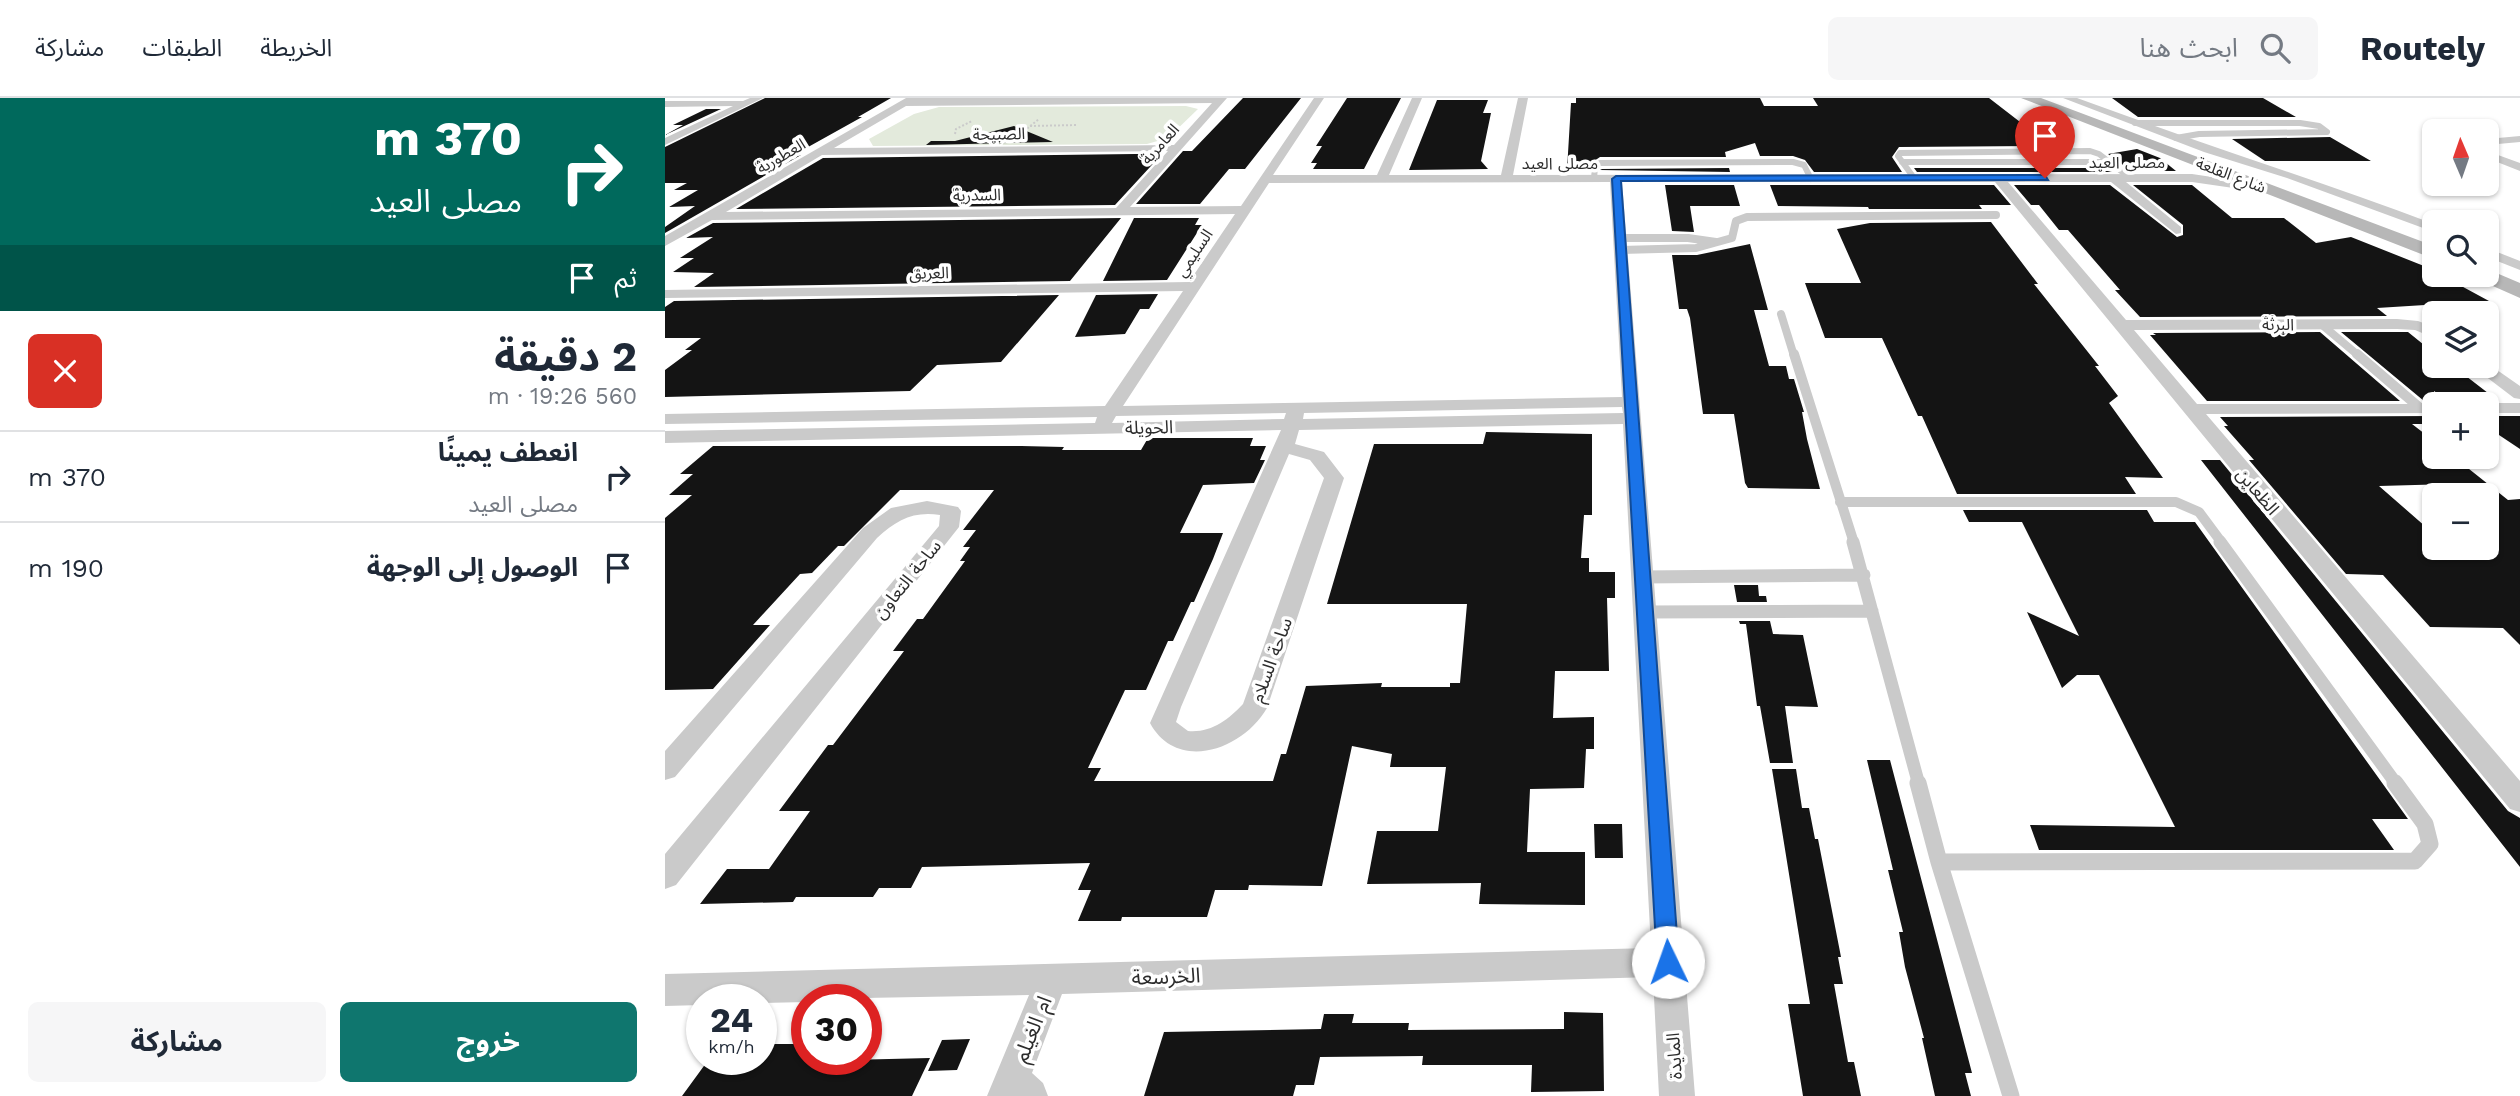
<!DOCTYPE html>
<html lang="ar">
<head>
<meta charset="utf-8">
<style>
	:root { --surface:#fff; --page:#f6f6f7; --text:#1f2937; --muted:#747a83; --line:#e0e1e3; --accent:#0f766e }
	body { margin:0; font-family:"Work Sans","Noto Sans Arabic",sans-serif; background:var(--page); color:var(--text); direction:rtl; height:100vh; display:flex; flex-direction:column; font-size:26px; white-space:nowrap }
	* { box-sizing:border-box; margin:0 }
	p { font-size:23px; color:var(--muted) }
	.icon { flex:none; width:38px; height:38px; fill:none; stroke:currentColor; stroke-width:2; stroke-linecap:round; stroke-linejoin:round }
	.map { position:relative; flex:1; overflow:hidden; direction:ltr }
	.drawer { display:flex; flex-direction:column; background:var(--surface); width:665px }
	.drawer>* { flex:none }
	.top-card { background:#00695c; color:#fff; overflow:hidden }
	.needle { width:46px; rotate:358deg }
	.controls { position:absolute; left:1757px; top:21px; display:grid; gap:14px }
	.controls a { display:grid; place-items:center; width:77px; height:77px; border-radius:10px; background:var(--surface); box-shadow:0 2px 5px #0004; font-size:35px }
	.speed { position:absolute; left:21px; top:886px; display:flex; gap:14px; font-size:35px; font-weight:700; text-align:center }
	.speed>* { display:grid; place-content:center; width:91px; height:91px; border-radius:50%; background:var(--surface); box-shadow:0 2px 5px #0004; line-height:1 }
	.speed small { font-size:18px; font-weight:400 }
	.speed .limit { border:10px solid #d22; background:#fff; color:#111 }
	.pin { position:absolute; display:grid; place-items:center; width:60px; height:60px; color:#fff; margin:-72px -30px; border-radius:50% 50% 50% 0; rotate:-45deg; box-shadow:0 0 7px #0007 }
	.pin .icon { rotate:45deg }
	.me { position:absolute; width:77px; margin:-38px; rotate:357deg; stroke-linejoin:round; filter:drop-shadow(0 0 5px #0008) }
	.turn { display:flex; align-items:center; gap:24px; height:147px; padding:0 28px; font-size:32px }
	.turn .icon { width:91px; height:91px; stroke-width:2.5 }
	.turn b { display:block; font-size:49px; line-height:60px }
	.then { display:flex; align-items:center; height:66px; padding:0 28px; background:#0003; gap:14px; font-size:26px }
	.round { display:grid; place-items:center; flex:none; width:74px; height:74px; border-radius:10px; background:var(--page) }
	.headline { display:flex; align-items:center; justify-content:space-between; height:119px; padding:0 28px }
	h1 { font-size:42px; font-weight:700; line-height:52px }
	.primary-button { display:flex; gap:14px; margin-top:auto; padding:14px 28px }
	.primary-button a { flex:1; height:80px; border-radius:10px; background:var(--accent); color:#fff; font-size:28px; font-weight:700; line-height:80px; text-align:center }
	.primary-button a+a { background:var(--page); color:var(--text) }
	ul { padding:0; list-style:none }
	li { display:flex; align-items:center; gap:21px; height:91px; padding:0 28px; border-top:2px solid var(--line) }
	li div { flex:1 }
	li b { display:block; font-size:26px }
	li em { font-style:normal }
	header { display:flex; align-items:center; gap:42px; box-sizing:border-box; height:98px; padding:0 35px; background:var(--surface); border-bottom:2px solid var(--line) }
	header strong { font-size:33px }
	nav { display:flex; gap:38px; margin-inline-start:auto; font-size:24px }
	.search { width:490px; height:63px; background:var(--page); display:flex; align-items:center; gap:18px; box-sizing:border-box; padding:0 24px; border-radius:10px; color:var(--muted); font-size:26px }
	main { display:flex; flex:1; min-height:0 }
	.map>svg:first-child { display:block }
	.green { fill:#e3eadc }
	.building { fill:#141414; fill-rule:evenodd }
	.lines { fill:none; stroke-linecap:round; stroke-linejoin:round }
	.path { stroke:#cacaca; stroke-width:2; stroke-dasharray:2 2; stroke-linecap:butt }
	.lane-far4 { stroke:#cacaca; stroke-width:6 }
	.lane-far3 { stroke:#cacaca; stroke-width:8 }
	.lane-far2 { stroke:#cacaca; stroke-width:10 }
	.lane-far1 { stroke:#cacaca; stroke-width:13 }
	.lane { stroke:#cacaca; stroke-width:17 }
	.street { fill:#cacaca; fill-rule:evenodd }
	.secondary { fill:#b7b7b7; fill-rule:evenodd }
	.route { fill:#1a73e8; stroke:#114b97; stroke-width:2 }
	.labels { text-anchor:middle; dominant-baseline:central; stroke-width:7; stroke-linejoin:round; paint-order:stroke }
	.far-street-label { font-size:16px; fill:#2d2d2d; stroke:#fff }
	.street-label { font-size:18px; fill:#2d2d2d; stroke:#fff }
	.near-street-label { font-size:21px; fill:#2d2d2d; stroke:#fff }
</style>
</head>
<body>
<header>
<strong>Routely</strong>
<div class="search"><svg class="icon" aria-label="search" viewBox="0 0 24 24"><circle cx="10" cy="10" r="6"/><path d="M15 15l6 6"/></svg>ابحث هنا</div>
<nav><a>الخريطة</a><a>الطبقات</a><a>مشاركة</a></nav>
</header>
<main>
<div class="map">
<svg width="1855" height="998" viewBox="0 0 1855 998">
	<rect width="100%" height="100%" fill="#fff"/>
	<!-- green -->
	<path class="green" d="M521 8 533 11 503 40 482 46 208 48 204 41 249 16 274 9Z"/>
	<!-- building -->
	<path class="building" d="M100 0H226L193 19H197L127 58 136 57 0 135V129L30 108 4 109 33 92H9L22 85H0V49Z
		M578 0H636L580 71H564L535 106H471L518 53H527Z
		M682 0H736L699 71H648L652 65H646L657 48H651Z
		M911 0H1095L1099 8H1153L1148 0H1324L1386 48 1234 49 1227 59 1237 74H1149L1140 62 1128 58H1095L1090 45 1060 54 1061 59H935L926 65 924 72H902L906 5H911Z
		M1447 0H1598L1631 19H1473Z
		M772 2H823L818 15H826L816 63 823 71 744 72Z
		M41 11H56L0 37 18 27H8Z
		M349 28 388 44 261 47 266 43H290Z
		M1665 39 1706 63H1600L1567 41Z
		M1472 51 1495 60 1511 73H1466L1443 56Z
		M470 56H497L450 107 71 111 158 60Z
		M1064 70 1065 74 935 72 937 71Z
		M1249 70H1442L1447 74H1252Z
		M1000 87H1069L1075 108H1025L1029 134 1007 133Z
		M1105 87H1329L1346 107H1314L1317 111H1204L1203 109 1113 108Z
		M1349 87H1445L1512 139 1518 137V127L1468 87H1527L1567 120H1619L1651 145 1686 139 1764 170 1769 173V177H1776L1824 203 1712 210 1722 218 1475 219 1450 192H1455L1403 132H1394L1374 107H1366Z
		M456 120 405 183 29 189 49 175 8 174 29 160H15L48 139 21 140 48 125Z
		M469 120H534L530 127H537L502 182 438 183Z
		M1326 124 1373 186H1369L1434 268H1430L1453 298 1444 305 1498 380 1460 379 1471 396H1292L1257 318H1253L1217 240H1160L1140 185H1196L1172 131 1205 125Z
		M1085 146 1103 212H1089L1104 268H1121L1124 281H1129L1139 314H1137L1142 341 1155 391 1083 390 1080 385 1069 316H1038L1025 220 1022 211H1014L1007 157H1032Z
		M493 196 484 211H475L460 236 410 239 431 197Z
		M394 197 336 264 272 267 245 293 0 299V272L27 252H20L36 240H0V209L9 203Z
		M1655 234 1735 303H1542L1485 237H1491L1488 235Z
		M1676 234H1743L1769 255V268H1788L1832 302 1816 303 1813 306H1788L1769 293V303H1759Z
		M1769 318V326H1747L1769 343V359H1789L1843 402 1855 401V547L1838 530 1765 529 1718 477 1681 476 1584 362H1589L1559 328H1563L1555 319ZM1822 385V450H1769V436L1714 388Z
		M1822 318H1855V351L1822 329Z
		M821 334 927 336V417H919L916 460H924V474H950V500H942L944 573H890L888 620 929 619V651H921L919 690 865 691 862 754H920V807L814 806 816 785 702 786 712 733H773L781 669H725L727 656 687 648 657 788 584 787 583 792H550L542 819H457L456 823H413L426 792H413L425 765 257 769 246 790H214L208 799H131L128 804 35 806 62 771H104L145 713H114L163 647H168L239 553H228L252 521H258L300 463H295L305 449H298L311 432H298L329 392H235L179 448H173L147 475 135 476 88 527H105L48 591 0 592V420L27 397H4L28 376H15L48 348H356L399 349 397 352H476L483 340H588L585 348H601L595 362H600L589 385 538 387 515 435H558L548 461 529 504H526L508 543H503L481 592H460L423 670H436L429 683H608L616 656H621L641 588 717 585 716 589H785V585H795L802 506H662L709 346H818Z
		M1536 362H1555L1843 713 1855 720V769Z
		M1298 412H1482L1489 424H1530L1743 721H1707L1729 752H1374L1365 727 1510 729 1434 577H1412L1397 590 1362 514 1414 538 1357 424H1304Z
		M1069 487H1093L1094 498H1101L1102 504H1072Z
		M1074 523H1105L1108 536 1138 537 1153 609 1120 608 1128 665H1105L1095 608H1092L1081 526H1075Z
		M1202 662H1225L1307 975H1300L1306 998H1270L1257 940H1259L1240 869 1234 834H1238L1223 772H1228Z
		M1107 671H1131L1137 710H1144L1150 741H1153L1176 859H1173L1178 886H1169L1183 964H1189L1196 998H1138L1123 906H1145Z
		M929 726H957L958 760H930Z
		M899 914 938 915 939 993 866 994 867 967H757L758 958 655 959 649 987H631L628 998H479L499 934 656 931 659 916H689L687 925H744L743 932 899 931Z
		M305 941 292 972 263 973 277 942Z
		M96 946H142V963L265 960 247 998H17L44 961H96Z"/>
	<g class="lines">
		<!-- path -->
		<path class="path" d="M365 28 413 27
			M359 33 374 21
			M290 36 291 31 307 23"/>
		<!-- lane-far4 -->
		<path class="lane-far4" d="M1470 25H1635L1654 28 1662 34 1534 36 1511 40
			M1237 64H1443
			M1249 80 1233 58 1235 55 1425 53 1434 56 1465 80
			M929 81 930 68 935 65 1128 64 1139 67 1146 81"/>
		<!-- lane-far3 -->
		<path class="lane-far3" d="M955 140H1023L1051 144
			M956 152 1031 150 1067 140 1071 123 1082 119 1331 117
			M1116 216 1129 258
			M1656 226 1694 258"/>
		<!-- lane-far2 -->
		<path class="lane-far2" d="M1129 256 1189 445
			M1692 256 1755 310
			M1175 404H1511L1534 414 1557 445"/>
		<!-- lane-far1 -->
		<path class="lane-far1" d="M1188 444 1254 687
			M1555 444 1732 687
			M978 479 1199 477
			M981 514 1207 513"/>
		<!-- lane -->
		<path class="lane" d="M1253 685 1274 764 1346 998
			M1274 764 1750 763 1765 746 1760 726 1730 685"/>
		<!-- street -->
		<path class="street" d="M85 0H98L0 47V40L68 8 0 9V3H78Z
			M241 0H562L465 109 576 108 649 0H659L608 77H712L747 0H757L724 77H836L853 0H863L848 77 1527 76 1607 88V94L1603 95 1527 84H1461L1516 129V135L1511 136 1446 84H1343L1461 222 1732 221 1753 223 1769 229V240L1750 232 1732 231 1469 232 1532 306H1775H1769V315L1541 316 1855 683V714L1845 711 1330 84H957L1030 998H994L988 879 397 896 367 975 378 985 383 998H322L364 897 142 901V904L96 905V901H37V907L0 908V876L986 850 958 326 634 332 630 346 659 354 679 380 602 610C578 652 512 675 485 625L616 332 0 345V333L430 325 432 319 0 326V316L440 308 518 193 0 200V192L524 184 570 116 47 122 0 148V138ZM547 5 509 47 169 50 241 8ZM503 53 451 110 61 114 157 57ZM945 84 957 299 458 308 604 85ZM957 309 958 315 638 321 639 315ZM621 315 619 321 447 325 451 318ZM624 356 645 362 659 380 578 606C563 622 546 635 523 633L511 624 516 609Z
			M1398 0H1412C1531 44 1651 82 1769 126V134L1622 80 1539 54Z
			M1855 38V44L1822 47V41Z
			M1822 53 1855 65V73L1822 60Z
			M1822 150 1855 163V172L1822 159Z
			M1822 265 1855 288V301L1849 300 1807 268H1822Z
			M1822 305H1855V315H1822V306H1816Z
			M262 403 293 409 296 413 294 429 11 787 0 791V756L274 428 275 417C248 413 232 422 212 440L10 679 0 682V653L198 430 226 410Z"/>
		<!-- secondary -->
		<path class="secondary" d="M1356 0H1376L1769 148V161Z
			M1822 171 1855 185V200L1812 181 1808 177H1822Z"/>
	</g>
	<!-- route -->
	<path class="route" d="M1380 77 1383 82 956 83 1014 864 1011 871 1003 874 995 871 992 864 947 81 951 78Z"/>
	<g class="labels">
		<!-- far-street labels -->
		<g class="far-street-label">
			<text transform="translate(334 36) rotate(-1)">الصبيحة</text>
			<text transform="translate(495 46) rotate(-48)">العامرية</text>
			<text transform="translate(116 58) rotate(-30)">العطورية</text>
			<text x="1462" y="64">مصلى العيد</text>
			<text x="895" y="65">مصلى العيد</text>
			<text transform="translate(1566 77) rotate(21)">شارع القلعة</text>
			<text transform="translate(312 97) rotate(-1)">السدرية</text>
			<text transform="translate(529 155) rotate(-56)">السليمي</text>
			<text transform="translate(264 175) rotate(-1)">العريق</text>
			<text x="1613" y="226">البرثة</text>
		</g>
		<!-- street labels -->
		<g class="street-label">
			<text transform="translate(484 329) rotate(-1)">الحويلة</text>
			<text transform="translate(1593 393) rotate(50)">الظعاين</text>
			<text transform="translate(242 481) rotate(-51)">ساحة التعاون</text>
			<text transform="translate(606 562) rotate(-70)">ساحة السلام</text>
			<text transform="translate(1009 958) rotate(-94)">المايدة</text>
		</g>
		<!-- near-street labels -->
		<g class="near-street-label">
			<text transform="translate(501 878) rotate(-2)">الخرسعة</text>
			<text transform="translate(367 931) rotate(-68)">ام الغيلم</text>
		</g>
	</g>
</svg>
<div class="controls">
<a><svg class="needle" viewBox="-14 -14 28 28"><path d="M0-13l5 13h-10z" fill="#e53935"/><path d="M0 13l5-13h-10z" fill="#747a83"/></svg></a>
<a><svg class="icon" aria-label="search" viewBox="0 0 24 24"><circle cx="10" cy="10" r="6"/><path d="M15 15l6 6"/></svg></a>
<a><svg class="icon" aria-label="layers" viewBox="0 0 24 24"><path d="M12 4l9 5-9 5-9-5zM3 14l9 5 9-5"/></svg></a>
<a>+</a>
<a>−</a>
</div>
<div class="speed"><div>24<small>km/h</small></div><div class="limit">30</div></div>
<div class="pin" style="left:1380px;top:80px;background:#d93025"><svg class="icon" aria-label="arrive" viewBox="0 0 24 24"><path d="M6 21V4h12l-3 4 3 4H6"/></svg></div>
<svg class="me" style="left:1003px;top:864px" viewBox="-20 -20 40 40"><circle r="19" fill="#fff"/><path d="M0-13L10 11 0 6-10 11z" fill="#1a73e8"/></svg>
</div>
<section class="drawer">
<div class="top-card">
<div class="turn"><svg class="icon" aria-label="right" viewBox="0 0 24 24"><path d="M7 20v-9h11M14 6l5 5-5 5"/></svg><div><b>370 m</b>مصلى العيد</div></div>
<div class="then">ثم<svg class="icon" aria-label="arrive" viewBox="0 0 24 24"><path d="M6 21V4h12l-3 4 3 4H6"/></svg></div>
</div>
<div class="headline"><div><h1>2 دقيقة</h1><p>560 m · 19:26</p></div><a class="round" style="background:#d93025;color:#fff"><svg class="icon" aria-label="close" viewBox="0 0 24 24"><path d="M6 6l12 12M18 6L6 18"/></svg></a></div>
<ul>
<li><svg class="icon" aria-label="right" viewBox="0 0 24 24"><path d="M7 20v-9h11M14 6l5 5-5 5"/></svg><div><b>انعطف يمينًا</b><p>مصلى العيد</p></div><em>370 m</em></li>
<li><svg class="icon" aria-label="arrive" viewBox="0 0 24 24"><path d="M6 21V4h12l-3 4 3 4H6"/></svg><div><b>الوصول إلى الوجهة</b></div><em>190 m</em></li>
</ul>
<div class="primary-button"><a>خروج</a><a>مشاركة</a></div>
</section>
</main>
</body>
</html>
